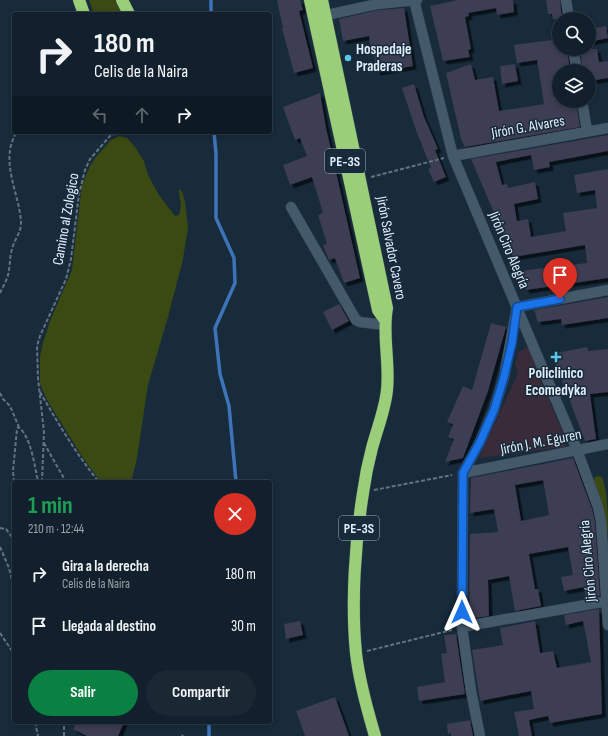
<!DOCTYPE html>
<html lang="es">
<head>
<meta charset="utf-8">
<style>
	:root { --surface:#11202c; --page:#1a2834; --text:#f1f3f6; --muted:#9ca3a9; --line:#303e48; --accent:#0b8043 }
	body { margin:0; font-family:"Sofia Sans Condensed",sans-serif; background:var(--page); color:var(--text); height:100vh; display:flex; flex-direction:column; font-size:15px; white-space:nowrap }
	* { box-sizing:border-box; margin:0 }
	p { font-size:13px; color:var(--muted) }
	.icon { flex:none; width:22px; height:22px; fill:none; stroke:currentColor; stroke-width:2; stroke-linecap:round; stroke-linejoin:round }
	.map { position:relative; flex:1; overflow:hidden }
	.sheet { position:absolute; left:12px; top:480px; width:260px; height:244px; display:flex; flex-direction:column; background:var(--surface); border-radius:4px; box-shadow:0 2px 6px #0003,0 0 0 1px var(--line) }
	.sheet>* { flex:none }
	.top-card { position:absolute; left:12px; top:12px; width:260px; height:122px; border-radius:4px; box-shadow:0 2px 6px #0003,0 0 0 1px var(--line); background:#11202c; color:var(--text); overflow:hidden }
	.controls { position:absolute; left:552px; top:12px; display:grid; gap:8px }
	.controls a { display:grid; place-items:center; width:44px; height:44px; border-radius:50%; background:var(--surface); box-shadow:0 2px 6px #0003,0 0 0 1px var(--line); font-size:20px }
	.pin { position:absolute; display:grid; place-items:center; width:34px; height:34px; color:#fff; margin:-41px -17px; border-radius:50% 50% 50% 0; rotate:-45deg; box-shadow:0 0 4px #0007 }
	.pin .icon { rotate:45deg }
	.me { position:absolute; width:44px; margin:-22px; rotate:0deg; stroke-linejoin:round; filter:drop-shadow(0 0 3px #0008) }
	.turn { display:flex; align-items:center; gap:14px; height:84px; padding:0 16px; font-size:18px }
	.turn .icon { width:52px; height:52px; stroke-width:2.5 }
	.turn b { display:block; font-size:28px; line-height:34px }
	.lanes { display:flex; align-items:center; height:38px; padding:0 16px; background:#0003; justify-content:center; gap:20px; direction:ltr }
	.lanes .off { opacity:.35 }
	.round { display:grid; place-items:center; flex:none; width:42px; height:42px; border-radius:21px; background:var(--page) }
	.headline { display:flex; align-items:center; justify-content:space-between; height:68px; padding:0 16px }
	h1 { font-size:24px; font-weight:700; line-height:30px; color:#1e9e55 }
	.cta { display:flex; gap:8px; margin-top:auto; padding:8px 16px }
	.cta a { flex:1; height:46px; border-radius:24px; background:var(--accent); color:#fff; font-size:16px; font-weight:700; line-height:46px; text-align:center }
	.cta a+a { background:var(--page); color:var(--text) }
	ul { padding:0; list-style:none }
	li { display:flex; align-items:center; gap:12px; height:52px; padding:0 16px }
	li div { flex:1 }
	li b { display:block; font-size:15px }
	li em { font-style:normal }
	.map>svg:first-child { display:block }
	.medical { fill:#392b39 }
	.green { fill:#3b4912 }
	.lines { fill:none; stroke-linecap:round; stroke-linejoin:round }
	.stream { stroke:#3e73ba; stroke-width:3.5 }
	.building { fill:#3c3c53; fill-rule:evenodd; filter:url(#shadow) }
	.minor-casing { stroke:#384755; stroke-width:11 }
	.highway-casing { stroke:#384755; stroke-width:13 }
	.path { stroke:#627381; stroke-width:2; stroke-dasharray:4 2; stroke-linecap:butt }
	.minor { stroke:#445a6b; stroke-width:10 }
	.highway { stroke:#9ace78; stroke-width:12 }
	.route-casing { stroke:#114b97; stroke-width:10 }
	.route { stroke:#1a73e8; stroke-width:7 }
	.poi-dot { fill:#5dc7e8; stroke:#172b3b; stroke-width:1.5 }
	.labels { text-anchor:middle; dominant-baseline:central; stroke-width:3; stroke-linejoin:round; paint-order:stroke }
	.shield { fill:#172b3b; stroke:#a4b3bf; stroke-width:1 }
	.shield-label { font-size:14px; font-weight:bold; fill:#e1edf8 }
	.poi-label { font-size:15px; font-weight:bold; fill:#e1edf8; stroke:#172b3b; text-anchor:start }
	.street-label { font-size:15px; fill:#e1edf8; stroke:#172b3b }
</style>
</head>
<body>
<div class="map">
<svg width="608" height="736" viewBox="0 0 608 736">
	<defs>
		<filter id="shadow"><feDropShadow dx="3.5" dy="3.5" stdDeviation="0" flood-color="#0009"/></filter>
	</defs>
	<rect width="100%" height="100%" fill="#172b3b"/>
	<!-- medical -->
	<path class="medical" d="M529 346 536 369 566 440 565 447 479 458 518 373 515 364 518 352Z"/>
	<!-- green -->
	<path class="green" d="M89 0H118L124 14H94Z
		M119 136 127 138 135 147 144 161 148 175 159 195 175 216 179 215C183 203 179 200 179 189L182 191 185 202 188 228 183 259 168 317 148 385 137 458 131 482H101L83 458 47 400 40 384V356L43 343 50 321 72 270 82 185 90 166 96 157 111 140Z
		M597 476 602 477C608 492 608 519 608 536L606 524 593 483 594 478Z"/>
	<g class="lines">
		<!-- stream -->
		<path class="stream" d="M211 0V14
			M214 132 216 154V218L234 258 235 283 215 328 220 374 229 406 236 482
			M209 736V722"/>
	</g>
	<!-- building -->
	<path class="building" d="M277 0H300L303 10 299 11 313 68 294 73 282 28H283Z
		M458 0H513L514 12 497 15 496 8 468 13 469 16 465 17 471 49 468 50 470 57 443 61 430 6Z
		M546 0H560L562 19H553L552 14H548Z
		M404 8 413 66 377 72 373 47 371 48 369 36 343 41 339 19 378 10Z
		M606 26 608 38 589 42V29Z
		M559 39V49H567L570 71H559V101H576L580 127 465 147 461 139 446 73 471 64 475 80 493 77 499 111 544 104 537 60 517 63 514 45Z
		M580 49H597L599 62 608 61V78L589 81V71H583Z
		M515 64 518 81 502 84 500 66Z
		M414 84 424 117 438 149 435 150 446 177 434 182 428 169 431 168 417 133 402 88Z
		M320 93 326 128 360 278 344 283 335 258 329 260 323 245 327 244 318 215 323 213 312 177 290 185 283 165 307 156 300 138 295 140 283 107Z
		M608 135V151L549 162 550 167 534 170 531 155 496 162 502 185 507 184 508 188 535 182 538 199 514 204 517 221 528 219 531 237 566 231 563 213 597 208 595 190 577 193 574 175 608 169V278L526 290 519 271 587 263 585 245 513 257 471 159Z
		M608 297V318L562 325 561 319 538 322 534 310Z
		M339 304 349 321 332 330 323 312Z
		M491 323 506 327 488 391 463 458 445 462 454 439 448 437 453 424 447 422 463 386 472 390Z
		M587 347 588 351 608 349V392L590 394 596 439 585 441 552 354Z
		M573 458 592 509 595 522 600 596 586 598 584 587 564 591 561 577 573 575 568 547 529 554 535 589H538L541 606 515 611 509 576 488 580 489 616 469 619 470 534 498 532 494 509 470 513 471 478ZM543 480 549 515 521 521 515 485Z
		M599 609 602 714 550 723 548 716 529 720 532 736H519L514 712 534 709 531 691 480 701 472 650 503 645 500 628 535 621 540 653 553 651 557 668 591 662 583 621 566 625 564 615Z
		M300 621 303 635 286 639 284 624Z
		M456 634 465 694 419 701 417 687 445 682 441 654 447 653 444 635Z
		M335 697 349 736H305L296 711Z
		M470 720 473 736H451V733L448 734 447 724Z
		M76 722H124L118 736H87L73 729Z"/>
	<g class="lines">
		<!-- minor casing -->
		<g class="minor-casing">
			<path id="minor" d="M414 0 453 156 577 450 598 507 601 521 608 625
				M566 0 569 19
				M318 17 377 4 417 0
				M573 49 577 71
				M582 101 587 131
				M453 156 608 128
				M291 207 356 320 360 322 385 325
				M463 473 608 444
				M462 627 608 601
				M480 736 471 691 462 627 463 473 480 442 494 410 504 377 517 307 608 290"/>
		</g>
		<!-- highway casing -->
		<g class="highway-casing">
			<path id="highway" d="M79 0 84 14
				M122 0 129 14
				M310 0 378 310 385 320
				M322 0 387 308C382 335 390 362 387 390 385 410 377 429 372 448 368 463 365 478 363 493 355 543 351 603 356 653 359 681 367 709 375 736"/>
		</g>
		<!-- path -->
		<path class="path" d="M371 177 444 158
			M0 293C3 286 8 279 9 270 10 263 10 256 12 249 14 240 21 233 21 223 20 195 0 163 15 135
			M40 392C58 423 76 454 99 482
			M0 393 3 399 10 406 19 427
			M44 443 66 482
			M14 482 13 471 17 429 18 427C31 435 35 468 38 482
			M42 482 44 432 38 378 37 346 40 336 66 279 71 259 79 194 85 170 90 159 110 136 117 133 139 132
			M374 490 452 475
			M0 528 6 529 14 540
			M0 547 9 568 14 588
			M0 633 14 654
			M367 651 452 630
			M35 722 38 736
			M64 736V722
			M182 736 183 735"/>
		<!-- minor -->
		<use href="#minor" class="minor"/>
		<!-- highway -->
		<use href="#highway" class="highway"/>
	</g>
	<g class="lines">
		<!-- route casing -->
		<g class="route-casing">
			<path id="route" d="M462 612 463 473 480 442 494 410 504 377 512 343 517 307 560 299"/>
		</g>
		<!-- route -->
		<use href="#route" class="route"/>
	</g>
	<!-- markers -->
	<g class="poi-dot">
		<circle cx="348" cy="58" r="4"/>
		<path d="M554 351h4v4h4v4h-4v4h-4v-4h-4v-4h4z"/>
	</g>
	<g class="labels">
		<!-- shield labels -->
		<g class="shield">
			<rect x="325" y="149" width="40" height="24" rx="3"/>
			<rect x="339" y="516" width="40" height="24" rx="3"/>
		</g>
		<g class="shield-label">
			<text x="345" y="161">PE-3S</text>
			<text x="359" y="528">PE-3S</text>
		</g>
		<!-- poi labels -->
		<g class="poi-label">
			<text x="356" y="49">Hospedaje<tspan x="356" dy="17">Praderas</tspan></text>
			<text x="556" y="373" text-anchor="middle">Policlinico<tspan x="556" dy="17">Ecomedyka</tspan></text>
		</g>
		<!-- street labels -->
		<g class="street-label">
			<text transform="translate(528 127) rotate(-10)">Jirón G. Alvares</text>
			<text transform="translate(66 219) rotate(-80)">Camino al Zologico</text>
			<text transform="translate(391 248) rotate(79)">Jirón Salvador Cavero</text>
			<text transform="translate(509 250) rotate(67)">Jirón Ciro Alegría</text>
			<text transform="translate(541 442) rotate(-11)">Jirón J. M. Eguren</text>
			<text transform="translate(588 561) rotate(-95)">Jirón Ciro Alegría</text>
		</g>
	</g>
</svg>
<div class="controls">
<a><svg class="icon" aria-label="search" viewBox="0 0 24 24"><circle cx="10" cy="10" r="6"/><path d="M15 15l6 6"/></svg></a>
<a><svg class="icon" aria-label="layers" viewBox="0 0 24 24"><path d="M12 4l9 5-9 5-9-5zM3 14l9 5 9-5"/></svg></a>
</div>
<div class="pin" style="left:560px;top:299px;background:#d93025"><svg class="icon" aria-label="arrive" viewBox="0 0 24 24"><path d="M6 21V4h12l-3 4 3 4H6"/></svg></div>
<svg class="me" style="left:462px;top:612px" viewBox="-20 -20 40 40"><path d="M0-17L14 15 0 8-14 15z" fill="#1a73e8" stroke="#fff" stroke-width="4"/></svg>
<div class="top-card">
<div class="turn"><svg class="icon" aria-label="right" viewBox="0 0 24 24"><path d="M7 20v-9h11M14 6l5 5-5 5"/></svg><div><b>180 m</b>Celis de la Naira</div></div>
<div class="lanes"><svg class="icon off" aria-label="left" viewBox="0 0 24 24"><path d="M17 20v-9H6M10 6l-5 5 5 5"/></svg><svg class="icon off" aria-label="ahead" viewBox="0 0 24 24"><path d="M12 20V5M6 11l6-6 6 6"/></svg><svg class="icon" aria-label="right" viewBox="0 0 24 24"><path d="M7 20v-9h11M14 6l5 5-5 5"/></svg></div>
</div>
<section class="sheet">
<div class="headline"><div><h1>1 min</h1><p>210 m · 12:44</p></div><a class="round" style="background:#d93025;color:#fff"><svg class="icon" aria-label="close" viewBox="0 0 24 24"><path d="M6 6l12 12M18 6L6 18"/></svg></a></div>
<ul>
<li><svg class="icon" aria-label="right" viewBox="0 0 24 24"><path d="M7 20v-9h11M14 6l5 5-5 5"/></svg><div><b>Gira a la derecha</b><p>Celis de la Naira</p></div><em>180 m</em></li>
<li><svg class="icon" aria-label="arrive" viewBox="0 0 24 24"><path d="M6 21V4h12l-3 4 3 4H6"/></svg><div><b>Llegada al destino</b></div><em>30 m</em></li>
</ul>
<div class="cta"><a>Salir</a><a>Compartir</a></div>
</section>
</div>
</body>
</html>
